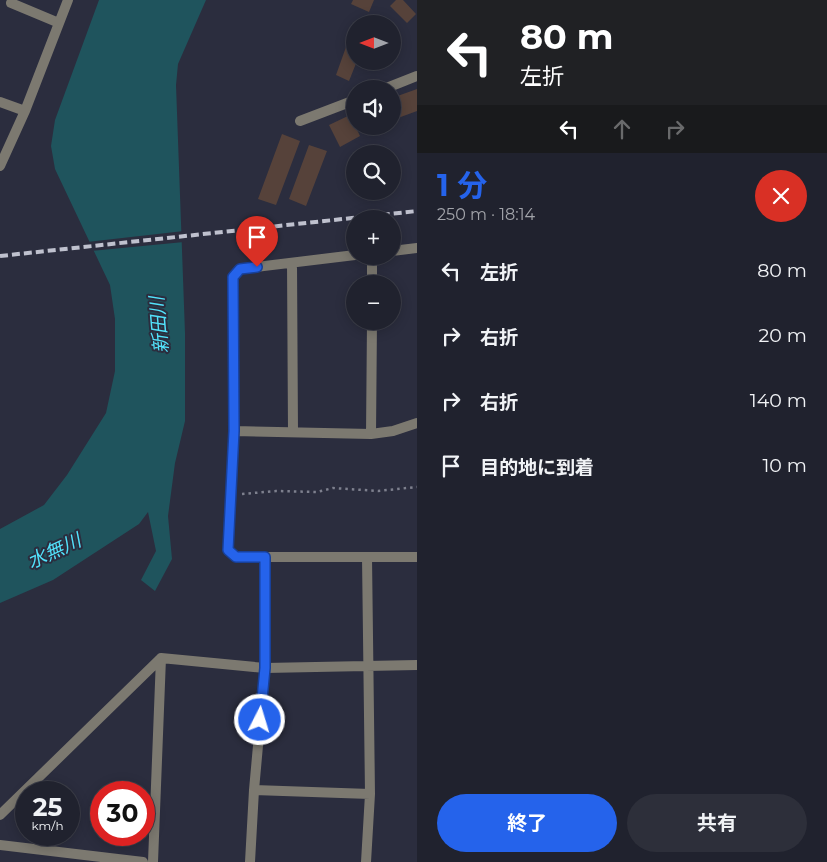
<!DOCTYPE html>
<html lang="ja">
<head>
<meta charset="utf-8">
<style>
	:root { --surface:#20222e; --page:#2d2f3a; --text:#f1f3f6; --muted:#a2a4aa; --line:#3d3f4a; --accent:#2563eb }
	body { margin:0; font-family:Montserrat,"Noto Sans JP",sans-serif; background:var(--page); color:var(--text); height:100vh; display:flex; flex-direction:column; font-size:19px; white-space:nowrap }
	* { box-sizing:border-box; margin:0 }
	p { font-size:16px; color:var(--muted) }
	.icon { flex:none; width:28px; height:28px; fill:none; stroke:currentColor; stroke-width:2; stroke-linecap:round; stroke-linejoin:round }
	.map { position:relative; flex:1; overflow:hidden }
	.side { display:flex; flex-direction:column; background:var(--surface); width:410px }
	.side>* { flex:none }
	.guide { background:#202124; color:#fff; overflow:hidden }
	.needle { width:32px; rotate:270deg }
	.tools { position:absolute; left:346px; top:15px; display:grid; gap:10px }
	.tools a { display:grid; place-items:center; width:55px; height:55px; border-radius:50%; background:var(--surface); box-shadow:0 2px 12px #0003,0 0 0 1px var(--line); font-size:25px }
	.speed { position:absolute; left:15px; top:781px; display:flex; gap:10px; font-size:25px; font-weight:700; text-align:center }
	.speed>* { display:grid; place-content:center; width:65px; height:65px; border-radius:50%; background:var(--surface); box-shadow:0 2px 12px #0003,0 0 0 1px var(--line); line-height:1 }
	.speed small { font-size:12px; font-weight:400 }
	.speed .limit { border:8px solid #d22; background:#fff; color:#111 }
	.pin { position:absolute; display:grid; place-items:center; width:42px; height:42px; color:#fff; margin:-51px -21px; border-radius:50% 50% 50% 0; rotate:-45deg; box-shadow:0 0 5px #0007 }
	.pin .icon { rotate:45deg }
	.me { position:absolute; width:55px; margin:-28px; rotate:5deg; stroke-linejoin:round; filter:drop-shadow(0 0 4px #0008) }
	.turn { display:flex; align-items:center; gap:18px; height:105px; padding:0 20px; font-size:22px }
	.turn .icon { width:65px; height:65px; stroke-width:2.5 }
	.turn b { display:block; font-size:35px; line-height:42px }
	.lanes { display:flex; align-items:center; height:48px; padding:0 20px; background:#0003; justify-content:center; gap:25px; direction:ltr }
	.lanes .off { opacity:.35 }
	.round { display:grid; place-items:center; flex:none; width:52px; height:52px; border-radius:26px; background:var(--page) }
	.summary { display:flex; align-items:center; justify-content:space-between; height:85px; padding:0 20px }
	h1 { font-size:30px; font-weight:700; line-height:38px; color:var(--accent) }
	.cta { display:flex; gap:10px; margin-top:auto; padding:10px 20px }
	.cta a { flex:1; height:58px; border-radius:30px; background:var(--accent); color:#fff; font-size:20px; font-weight:700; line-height:58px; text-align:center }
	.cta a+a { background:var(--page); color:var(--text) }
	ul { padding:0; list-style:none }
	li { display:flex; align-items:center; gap:15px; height:65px; padding:0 20px }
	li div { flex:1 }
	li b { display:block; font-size:19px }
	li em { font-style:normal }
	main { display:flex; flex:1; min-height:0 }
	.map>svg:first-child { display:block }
	.water { fill:#1f545d }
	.pier { fill:#2b2d3e }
	.building { fill:#56423a }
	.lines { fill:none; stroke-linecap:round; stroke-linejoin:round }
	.path { stroke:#7e808e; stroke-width:2.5; stroke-dasharray:2.5 4; stroke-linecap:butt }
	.minor { stroke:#7c7970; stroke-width:10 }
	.rail { stroke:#bfc1ce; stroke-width:4; stroke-dasharray:8 4; stroke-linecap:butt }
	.route-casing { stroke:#184099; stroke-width:12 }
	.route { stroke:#2563eb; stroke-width:9 }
	.labels { text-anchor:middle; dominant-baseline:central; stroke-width:4; stroke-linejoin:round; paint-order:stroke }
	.water-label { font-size:19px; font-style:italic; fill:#52e2fb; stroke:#2b2d3e }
</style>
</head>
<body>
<main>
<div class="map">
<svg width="417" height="862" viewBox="0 0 417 862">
	<rect width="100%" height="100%" fill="#2b2d3e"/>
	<!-- water -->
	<path class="water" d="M99 0H206L178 64 176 85 185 333V421L175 463 168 516 172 559 155 591 141 580 156 551 148 512 139 524 53 580 0 603V529L44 505 67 475 106 413 115 371V319L110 285 55 169 51 146 55 120Z"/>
	<!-- pier -->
	<path class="pier" d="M184 231V242L91 251 87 242Z"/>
	<!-- building -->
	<path class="building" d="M353 0H374L369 12 351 4Z
		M396 0H403L416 14 407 23 390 6Z
		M346 47 355 50V61H357L349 81 336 75Z
		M417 89V111L398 118 392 98Z
		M350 115 360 136 340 147 329 125Z
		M282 134 300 141 276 205 258 199Z
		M309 145 327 151 306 206 289 199Z"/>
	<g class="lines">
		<!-- path -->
		<path class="path" d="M242 494 276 491 317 492 333 488 378 491 417 487"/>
		<!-- minor -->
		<path class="minor" d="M11 3 59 23
			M384 89 417 76
			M0 102 25 111
			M300 121 355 100
			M0 166 25 111 68 0
			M392 251 417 248
			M355 255 240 269 233 277 234 431 228 550 236 557H417
			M292 263 293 432
			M372 284V256
			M234 431 371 434 393 431 417 423
			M371 434 372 321
			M367 557 370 794
			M254 790 370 794 366 862
			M0 815 161 658 265 668 417 665
			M0 845 143 862
			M153 862 161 658
			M250 862 254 790 265 668V557"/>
		<!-- rail -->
		<path class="rail" d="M0 256 417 211"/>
	</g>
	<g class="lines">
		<!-- route casing -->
		<g class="route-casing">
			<path id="route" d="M257 267 240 269 233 277 234 431 228 550 236 557H265V668L260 720"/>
		</g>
		<!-- route -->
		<use href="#route" class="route"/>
	</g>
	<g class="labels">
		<!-- water labels -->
		<g class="water-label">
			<text transform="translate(159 325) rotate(-95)">新田川</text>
			<text transform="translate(54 551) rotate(-25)">水無川</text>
		</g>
	</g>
</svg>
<div class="tools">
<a><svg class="needle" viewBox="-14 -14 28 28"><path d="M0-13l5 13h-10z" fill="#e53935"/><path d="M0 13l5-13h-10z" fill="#a2a4aa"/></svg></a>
<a><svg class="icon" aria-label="sound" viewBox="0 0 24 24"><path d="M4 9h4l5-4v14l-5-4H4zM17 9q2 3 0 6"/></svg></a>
<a><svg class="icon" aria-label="search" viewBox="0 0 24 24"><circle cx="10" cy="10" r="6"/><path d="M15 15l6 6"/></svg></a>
<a>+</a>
<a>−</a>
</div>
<div class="speed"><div>25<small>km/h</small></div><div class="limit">30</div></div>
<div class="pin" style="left:257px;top:267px;background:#d93025"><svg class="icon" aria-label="arrive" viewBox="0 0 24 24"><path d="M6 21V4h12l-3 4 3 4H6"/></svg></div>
<svg class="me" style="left:260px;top:720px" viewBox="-20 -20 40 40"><circle r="17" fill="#2563eb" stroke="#fff" stroke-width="3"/><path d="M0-11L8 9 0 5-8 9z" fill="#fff"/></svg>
</div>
<section class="side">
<div class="guide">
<div class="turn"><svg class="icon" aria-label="left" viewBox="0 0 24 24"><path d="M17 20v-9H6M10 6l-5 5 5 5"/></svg><div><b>80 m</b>左折</div></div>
<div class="lanes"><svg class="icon" aria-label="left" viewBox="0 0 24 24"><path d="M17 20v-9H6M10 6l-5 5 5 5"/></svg><svg class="icon off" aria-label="ahead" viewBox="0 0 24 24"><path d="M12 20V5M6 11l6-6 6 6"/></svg><svg class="icon off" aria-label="right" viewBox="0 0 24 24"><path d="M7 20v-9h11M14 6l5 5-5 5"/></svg></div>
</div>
<div class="summary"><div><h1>1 分</h1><p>250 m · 18:14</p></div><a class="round" style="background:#d93025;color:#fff"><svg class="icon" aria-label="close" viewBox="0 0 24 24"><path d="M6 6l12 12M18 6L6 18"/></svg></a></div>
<ul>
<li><svg class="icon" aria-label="left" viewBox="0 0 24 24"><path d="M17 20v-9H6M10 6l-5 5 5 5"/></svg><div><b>左折</b></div><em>80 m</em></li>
<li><svg class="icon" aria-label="right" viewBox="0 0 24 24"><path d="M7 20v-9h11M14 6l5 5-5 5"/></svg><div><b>右折</b></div><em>20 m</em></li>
<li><svg class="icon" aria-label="right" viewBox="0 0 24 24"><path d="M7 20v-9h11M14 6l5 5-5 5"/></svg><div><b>右折</b></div><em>140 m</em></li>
<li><svg class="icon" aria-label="arrive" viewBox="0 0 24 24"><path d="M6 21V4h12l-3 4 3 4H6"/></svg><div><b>目的地に到着</b></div><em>10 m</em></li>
</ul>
<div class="cta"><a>終了</a><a>共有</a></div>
</section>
</main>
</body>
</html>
